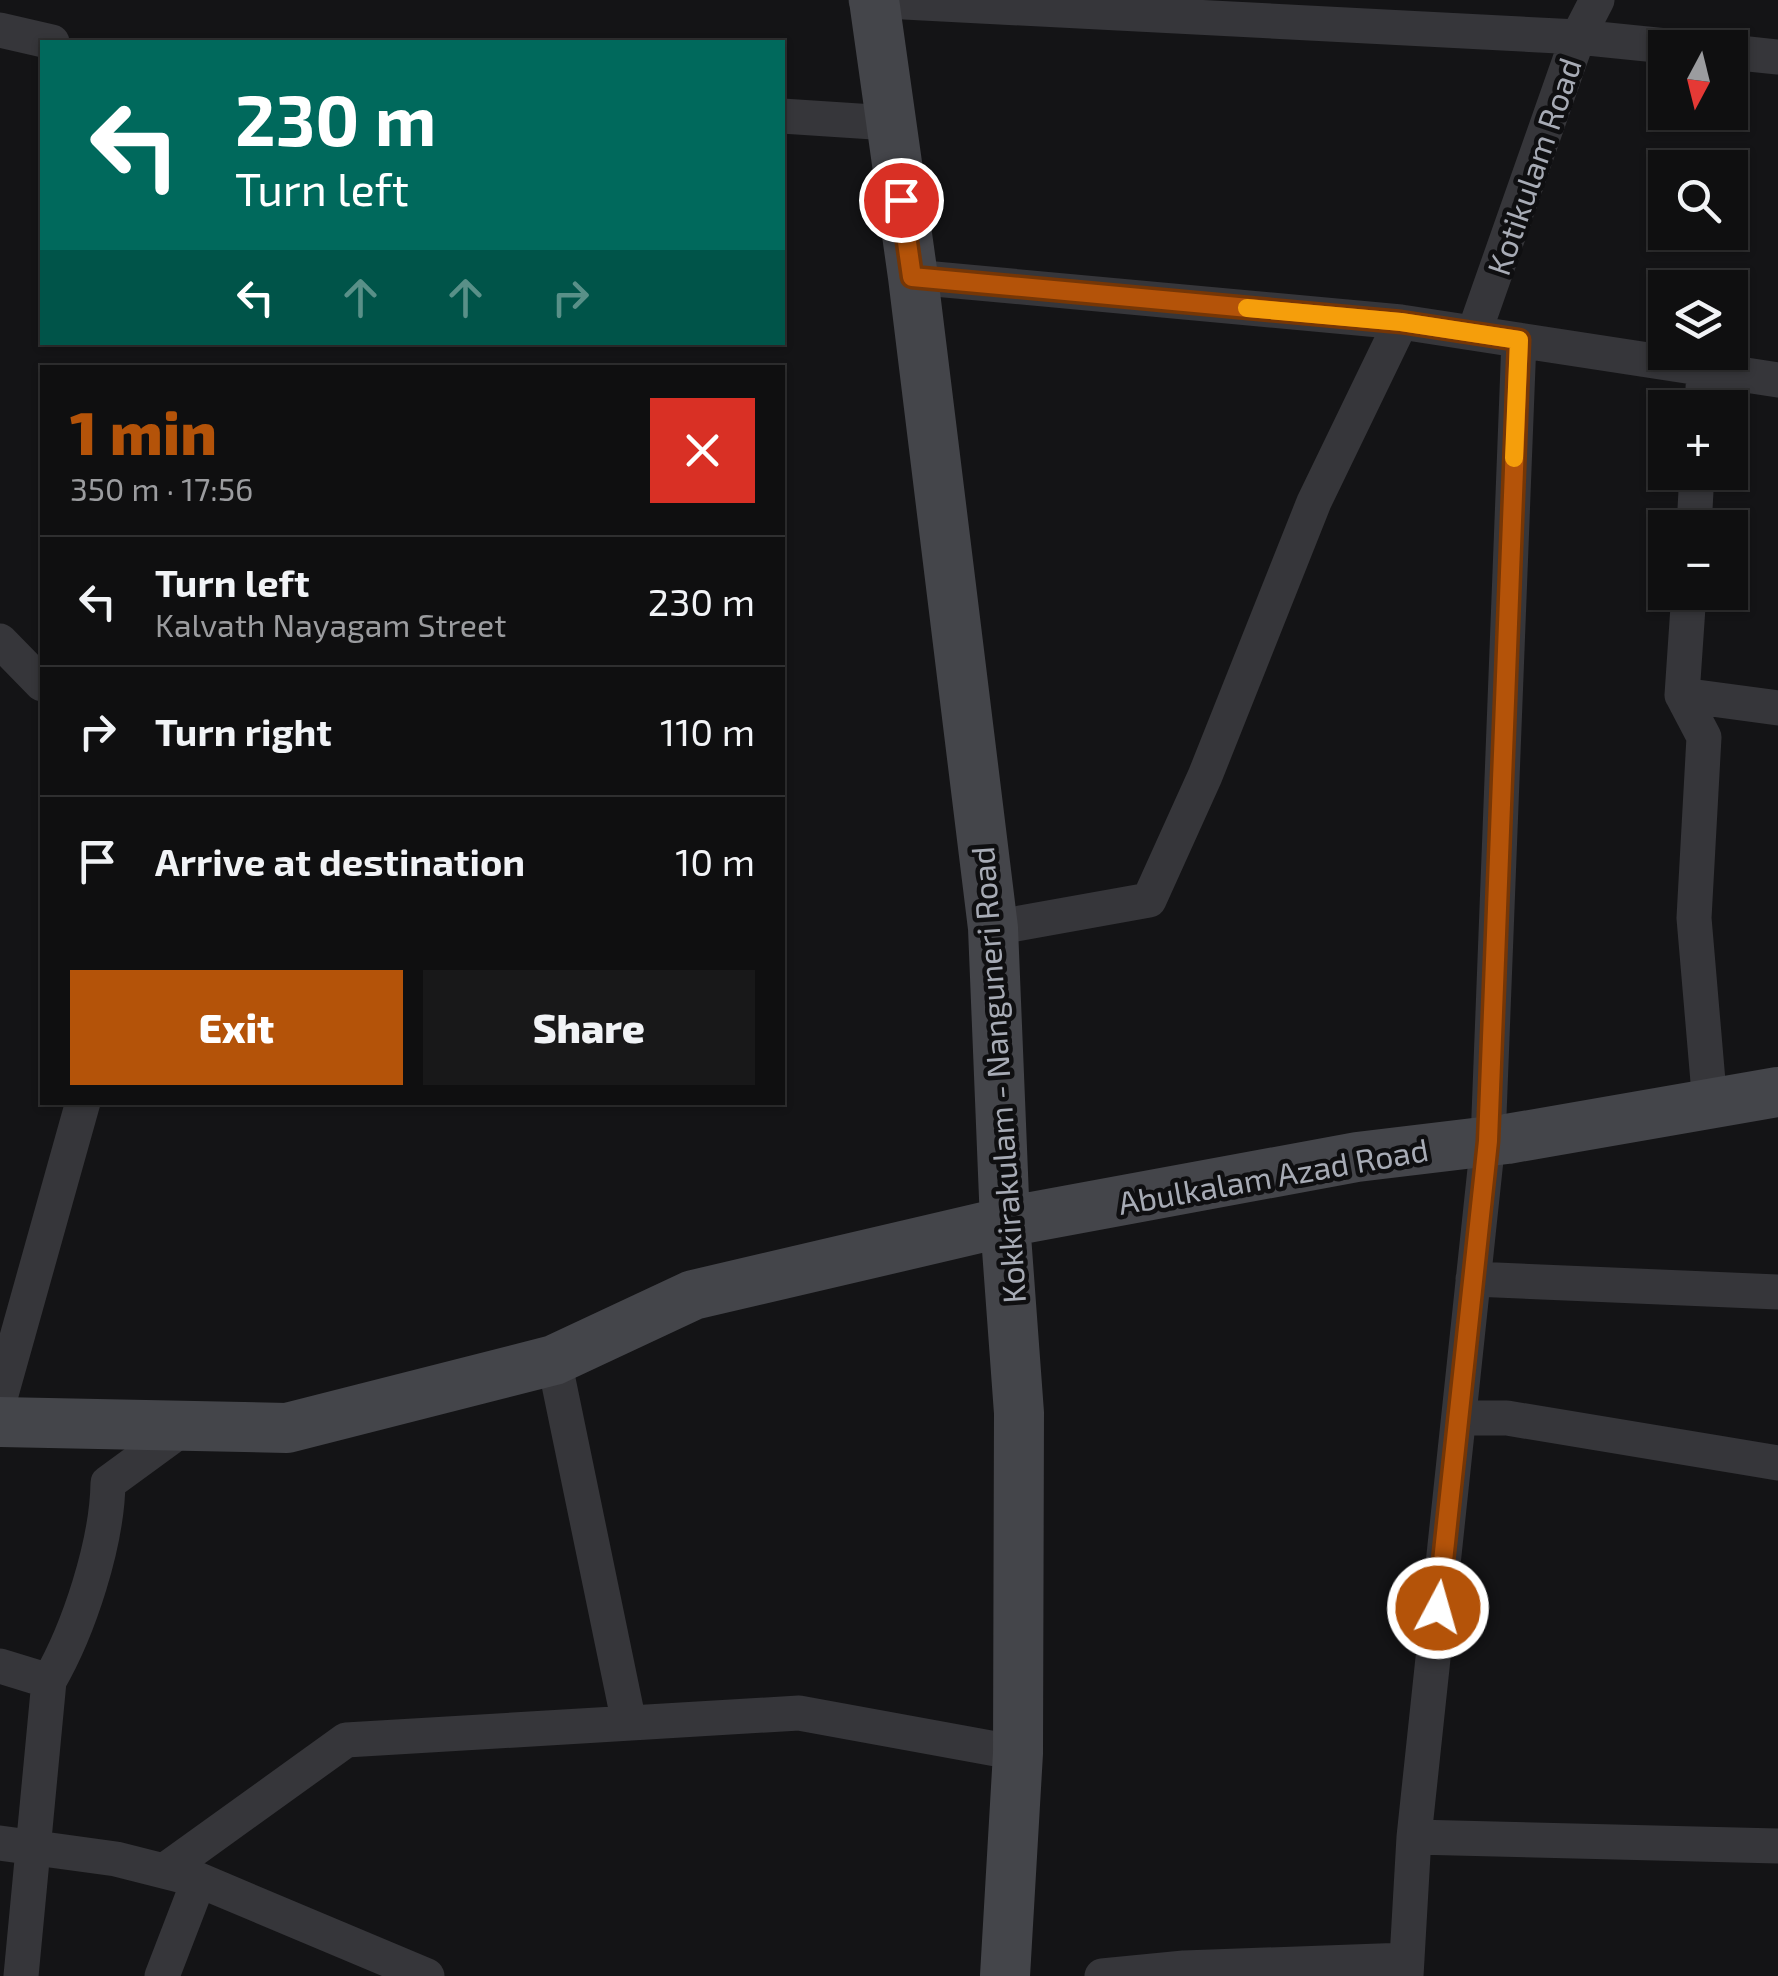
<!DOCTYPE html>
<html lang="en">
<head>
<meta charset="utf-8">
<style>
	:root { --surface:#0f0f10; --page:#181819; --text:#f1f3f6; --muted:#9b9c9f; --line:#2f2f30; --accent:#b45309 }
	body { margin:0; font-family:"Exo 2",sans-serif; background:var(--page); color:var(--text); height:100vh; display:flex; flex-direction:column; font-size:38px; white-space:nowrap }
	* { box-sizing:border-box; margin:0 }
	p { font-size:32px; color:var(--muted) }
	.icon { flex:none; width:55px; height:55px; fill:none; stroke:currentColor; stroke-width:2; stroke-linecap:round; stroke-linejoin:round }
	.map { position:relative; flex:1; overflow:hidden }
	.side { position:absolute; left:40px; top:365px; width:745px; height:740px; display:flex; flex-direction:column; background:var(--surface); border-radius:0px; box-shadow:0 2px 8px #0004,0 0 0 2px var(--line) }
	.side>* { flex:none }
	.banner { position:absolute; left:40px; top:40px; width:745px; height:305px; border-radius:0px; box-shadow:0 2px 8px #0004,0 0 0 2px var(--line); background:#00695c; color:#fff; overflow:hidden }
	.needle { width:65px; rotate:187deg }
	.fabs { position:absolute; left:1648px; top:30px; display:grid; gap:20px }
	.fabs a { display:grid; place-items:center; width:100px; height:100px; border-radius:0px; background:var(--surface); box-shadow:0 2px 8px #0004,0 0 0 2px var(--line); font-size:50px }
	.pin { position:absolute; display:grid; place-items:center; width:85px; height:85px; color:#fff; margin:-42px; border:5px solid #fff; border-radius:50%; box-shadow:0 2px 10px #0007 }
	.me { position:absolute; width:110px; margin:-55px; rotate:6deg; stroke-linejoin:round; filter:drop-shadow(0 0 8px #0008) }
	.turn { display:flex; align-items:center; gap:35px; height:210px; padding:0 30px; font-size:45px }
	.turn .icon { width:130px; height:130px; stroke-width:2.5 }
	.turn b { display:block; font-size:70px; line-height:85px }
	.lanes { display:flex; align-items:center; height:95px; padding:0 30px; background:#0003; justify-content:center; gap:50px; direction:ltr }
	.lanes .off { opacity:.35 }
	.round { display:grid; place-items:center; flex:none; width:105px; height:105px; border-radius:0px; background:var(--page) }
	.summary { display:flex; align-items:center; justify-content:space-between; height:170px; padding:0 30px }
	h1 { font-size:60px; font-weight:800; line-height:75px; color:var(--accent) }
	.action { display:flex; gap:20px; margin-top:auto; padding:20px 30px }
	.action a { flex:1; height:115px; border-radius:0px; background:var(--accent); color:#fff; font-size:40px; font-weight:800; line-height:115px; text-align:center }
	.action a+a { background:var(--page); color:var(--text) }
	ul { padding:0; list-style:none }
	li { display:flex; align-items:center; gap:30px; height:130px; padding:0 30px; border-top:2px solid var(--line) }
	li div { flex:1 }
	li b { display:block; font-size:38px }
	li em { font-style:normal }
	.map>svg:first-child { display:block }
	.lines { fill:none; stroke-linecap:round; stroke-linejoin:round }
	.street { stroke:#36363a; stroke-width:35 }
	.secondary { stroke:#44454a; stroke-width:50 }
	.route-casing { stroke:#753606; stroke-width:25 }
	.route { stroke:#b45309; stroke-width:18 }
	.slow { stroke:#f59e0b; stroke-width:18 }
	.labels { text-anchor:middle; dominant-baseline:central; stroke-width:9; stroke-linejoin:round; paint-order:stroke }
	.street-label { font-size:32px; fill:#a7abb5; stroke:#0f0f11 }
</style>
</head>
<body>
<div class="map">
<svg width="1778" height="1976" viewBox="0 0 1778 1976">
	<rect width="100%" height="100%" fill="#141416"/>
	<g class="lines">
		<!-- street -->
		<path class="street" d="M866 0 1578 37 1686 48
			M0 30 52 42
			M1730 52 1778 57
			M782 116 889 123
			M913 277 1401 322 1778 380
			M1474 333 1578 37 1597 0
			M1702 408 1704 369
			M1694 528 1697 472
			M1689 592 1682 695 1778 708
			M0 641 42 684
			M1682 695 1704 737 1694 918 1710 1105
			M993 928 1149 900 1205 776 1314 502 1401 322
			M1473 1279 1778 1292
			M554 1360 629 1723
			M0 1398 83 1102
			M1459 1418H1507L1778 1463
			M0 1666 49 1681
			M1414 1837 1778 1846
			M0 1843 116 1859 199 1880 427 1976
			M164 1871 346 1740 799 1713 1018 1753
			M21 1976 49 1681C79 1629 107 1544 108 1483L186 1426
			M162 1976 199 1880
			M1102 1976 1184 1968 1407 1960
			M1406 1976 1414 1837 1488 1141 1519 340"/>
		<!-- secondary -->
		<path class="secondary" d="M874 0 913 277 993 928 1005 1222 1019 1413 1018 1753 1005 1976
			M0 1422 287 1428 554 1360 693 1295 1005 1222 1357 1157 1507 1139 1778 1092"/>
	</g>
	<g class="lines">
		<!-- route casing -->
		<g class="route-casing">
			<path id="route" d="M901 200 912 277 1401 322 1519 340 1488 1141 1438 1608"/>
		</g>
		<!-- route -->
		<use href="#route" class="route"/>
		<!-- slow -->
		<path class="slow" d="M1247 308 1401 322 1519 340 1514 458"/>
	</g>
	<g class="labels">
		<!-- street labels -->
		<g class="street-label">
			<text transform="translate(1533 166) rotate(-71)">Kotikulam Road</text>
			<text transform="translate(997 1075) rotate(-94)">Kokkirakulam - Nanguneri Road</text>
			<text transform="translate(1273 1175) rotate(-10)">Abulkalam Azad Road</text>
		</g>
	</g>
</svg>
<div class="fabs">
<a><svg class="needle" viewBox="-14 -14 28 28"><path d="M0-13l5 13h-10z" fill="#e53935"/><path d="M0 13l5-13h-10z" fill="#9b9c9f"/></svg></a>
<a><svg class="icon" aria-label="search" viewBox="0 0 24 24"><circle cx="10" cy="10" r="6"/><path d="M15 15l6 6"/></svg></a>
<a><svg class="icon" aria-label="layers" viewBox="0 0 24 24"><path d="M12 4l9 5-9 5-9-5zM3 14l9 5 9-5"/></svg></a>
<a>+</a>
<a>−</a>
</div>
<div class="pin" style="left:901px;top:200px;background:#d93025"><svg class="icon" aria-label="arrive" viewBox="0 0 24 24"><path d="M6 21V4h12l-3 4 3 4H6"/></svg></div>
<svg class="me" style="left:1438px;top:1608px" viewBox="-20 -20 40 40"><circle r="17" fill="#b45309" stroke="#fff" stroke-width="3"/><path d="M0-11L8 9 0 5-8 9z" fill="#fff"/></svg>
<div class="banner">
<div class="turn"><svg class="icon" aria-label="left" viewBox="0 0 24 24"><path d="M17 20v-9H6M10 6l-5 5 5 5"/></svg><div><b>230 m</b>Turn left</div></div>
<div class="lanes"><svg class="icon" aria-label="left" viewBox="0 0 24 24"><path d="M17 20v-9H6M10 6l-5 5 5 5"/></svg><svg class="icon off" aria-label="ahead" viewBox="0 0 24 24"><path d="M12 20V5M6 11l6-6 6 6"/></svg><svg class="icon off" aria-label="ahead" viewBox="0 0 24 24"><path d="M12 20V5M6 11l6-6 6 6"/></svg><svg class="icon off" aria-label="right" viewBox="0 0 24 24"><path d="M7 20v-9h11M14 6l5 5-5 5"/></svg></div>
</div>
<section class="side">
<div class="summary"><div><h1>1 min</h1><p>350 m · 17:56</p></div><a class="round" style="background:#d93025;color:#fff"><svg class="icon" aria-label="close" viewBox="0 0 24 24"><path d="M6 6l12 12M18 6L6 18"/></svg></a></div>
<ul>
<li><svg class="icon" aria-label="left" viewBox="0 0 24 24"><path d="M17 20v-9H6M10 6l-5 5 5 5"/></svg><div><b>Turn left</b><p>Kalvath Nayagam Street</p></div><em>230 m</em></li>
<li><svg class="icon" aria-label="right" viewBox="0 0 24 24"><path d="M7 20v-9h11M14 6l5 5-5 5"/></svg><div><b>Turn right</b></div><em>110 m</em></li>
<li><svg class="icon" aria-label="arrive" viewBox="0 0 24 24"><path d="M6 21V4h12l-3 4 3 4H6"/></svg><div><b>Arrive at destination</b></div><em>10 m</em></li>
</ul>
<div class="action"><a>Exit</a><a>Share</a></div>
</section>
</div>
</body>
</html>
